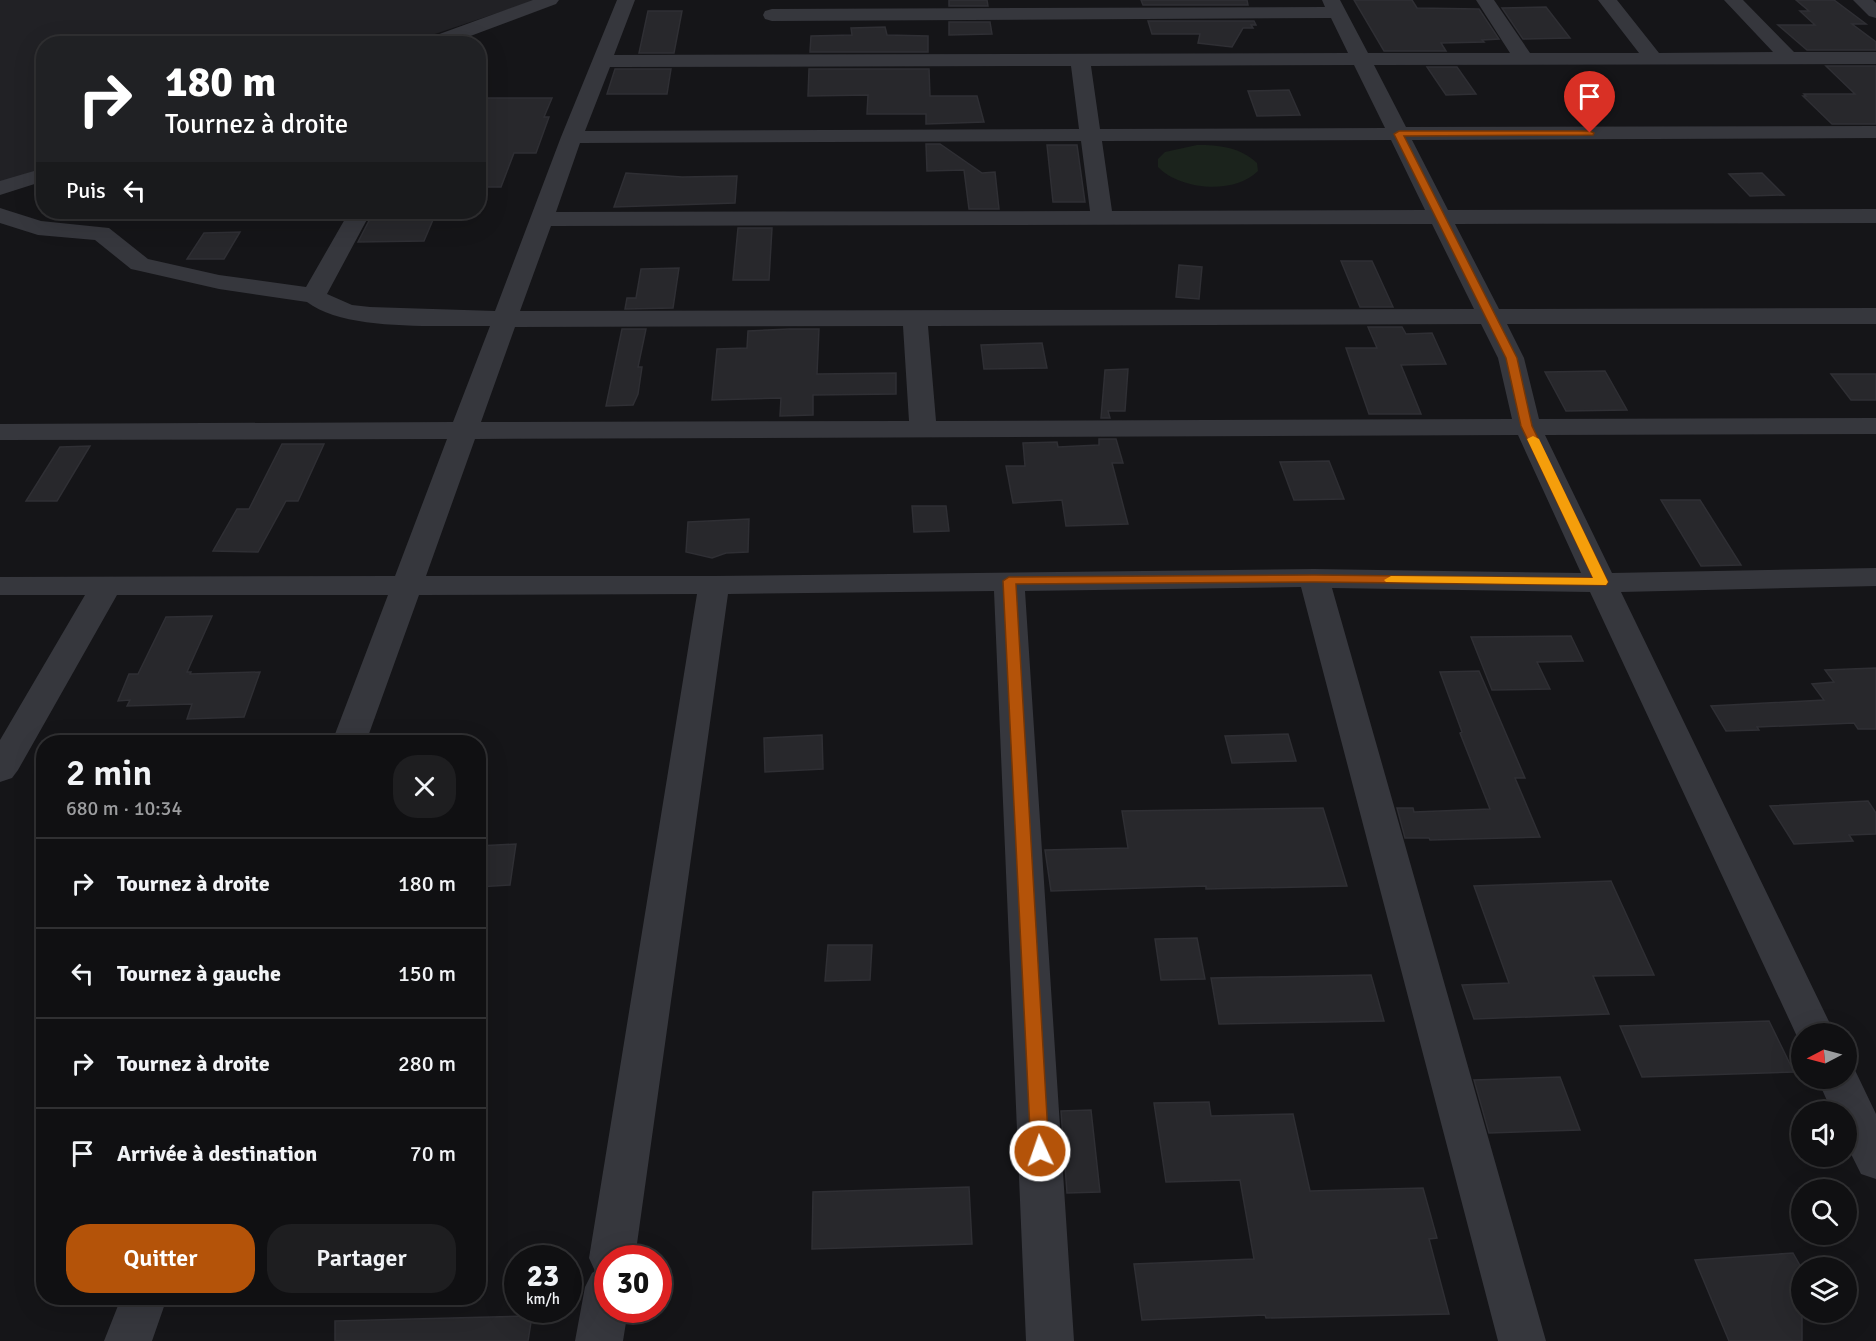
<!DOCTYPE html>
<html lang="fr">
<head>
<meta charset="utf-8">
<style>
	:root { --surface:#101012; --page:#1e1e20; --text:#f1f3f6; --muted:#9c9d9f; --line:#303032; --accent:#b45309 }
	body { margin:0; font-family:Signika,sans-serif; background:var(--page); color:var(--text); height:100vh; display:flex; flex-direction:column; font-size:22px; white-space:nowrap }
	* { box-sizing:border-box; margin:0 }
	p { font-size:20px; color:var(--muted) }
	.icon { flex:none; width:33px; height:33px; fill:none; stroke:currentColor; stroke-width:2; stroke-linecap:round; stroke-linejoin:round }
	.map { position:relative; flex:1; overflow:hidden }
	.side { position:absolute; left:36px; top:735px; width:450px; height:570px; display:flex; flex-direction:column; background:var(--surface); border-radius:24px; box-shadow:0 6px 24px #0002,0 0 0 2px var(--line) }
	.side>* { flex:none }
	.banner { position:absolute; left:36px; top:36px; width:450px; height:183px; border-radius:24px; box-shadow:0 6px 24px #0002,0 0 0 2px var(--line); background:#202124; color:#fff; overflow:hidden }
	.needle { width:39px; rotate:264deg }
	.fabs { position:absolute; left:1791px; top:1023px; display:grid; gap:12px }
	.fabs a { display:grid; place-items:center; width:66px; height:66px; border-radius:50%; background:var(--surface); box-shadow:0 6px 24px #0002,0 0 0 2px var(--line); font-size:30px }
	.speed { position:absolute; left:504px; top:1245px; display:flex; gap:12px; font-size:30px; font-weight:700; text-align:center }
	.speed>* { display:grid; place-content:center; width:78px; height:78px; border-radius:50%; background:var(--surface); box-shadow:0 6px 24px #0002,0 0 0 2px var(--line); line-height:1 }
	.speed small { font-size:15px; font-weight:400 }
	.speed .limit { border:9px solid #d22; background:#fff; color:#111 }
	.pin { position:absolute; display:grid; place-items:center; width:51px; height:51px; color:#fff; margin:-62px -26px; border-radius:50% 50% 50% 0; rotate:-45deg; box-shadow:0 0 6px #0007 }
	.pin .icon { rotate:45deg }
	.me { position:absolute; width:66px; margin:-33px; rotate:357deg; stroke-linejoin:round; filter:drop-shadow(0 0 4px #0008) }
	.turn { display:flex; align-items:center; gap:21px; height:126px; padding:0 30px; font-size:27px }
	.turn .icon { width:78px; height:78px; stroke-width:2.5 }
	.turn b { display:block; font-size:42px; line-height:51px }
	.then { display:flex; align-items:center; height:57px; padding:0 30px; background:#0003; gap:12px; font-size:22px }
	.round { display:grid; place-items:center; flex:none; width:63px; height:63px; border-radius:24px; background:var(--page) }
	.summary { display:flex; align-items:center; justify-content:space-between; height:102px; padding:0 30px }
	h1 { font-size:36px; font-weight:600; line-height:45px }
	.button { display:flex; gap:12px; margin-top:auto; padding:12px 30px }
	.button a { flex:1; height:69px; border-radius:24px; background:var(--accent); color:#fff; font-size:24px; font-weight:600; line-height:69px; text-align:center }
	.button a+a { background:var(--page); color:var(--text) }
	ul { padding:0; list-style:none }
	li { display:flex; align-items:center; gap:18px; height:90px; padding:0 30px; border-top:2px solid var(--line) }
	li div { flex:1 }
	li b { display:block; font-size:22px }
	li em { font-style:normal }
	.map>svg:first-child { display:block }
	.built { fill:#212125 }
	.green { fill:#1b231c }
	.building { fill:#28282c; stroke:#2f2f34; stroke-width:1.5 }
	.lines { fill:none; stroke-linecap:round; stroke-linejoin:round }
	.minor { fill:#36373d; fill-rule:evenodd }
	.route { fill:#b45309; stroke:#753606; stroke-width:1.5 }
	.slow { fill:#f59e0b }
</style>
</head>
<body>
<div class="map">
<svg width="1876" height="1341" viewBox="0 0 1876 1341">
	<rect width="100%" height="100%" fill="#151518"/>
	<!-- built -->
	<path class="built" d="M0 0H536L408 43 44 44 43 168 0 183Z"/>
	<!-- green -->
	<path class="green" d="M1197 145C1219 145 1240 147 1257 163L1258 171C1234 195 1180 190 1158 167V159L1165 152Z"/>
	<!-- building -->
	<path class="building" d="M949 0H987L988 6H949Z
		M1141 0H1247L1248 5H1143Z
		M1354 0H1412L1417 8 1479 9 1499 39 1482 40 1484 42 1441 43 1446 51H1384Z
		M1796 0H1834L1866 24H1852L1876 42V50H1807L1778 25H1815L1800 11H1809Z
		M1546 7 1570 38 1523 39 1502 8Z
		M648 11H682L674 53H639Z
		M1148 21H1254L1256 25H1251L1253 28H1243L1232 47 1198 43 1200 34H1152Z
		M949 22H990L992 34 949 35Z
		M885 27 887 35 928 36V52H810L811 36 852 35 851 28Z
		M1826 66H1876V124H1832L1803 96H1806L1804 94H1855Z
		M1427 67H1457L1476 94 1446 95Z
		M615 69H671L667 94H607Z
		M809 69H929L930 96H977L984 122 926 124V114H867L868 95 808 96Z
		M1289 90 1300 115 1257 116 1248 91Z
		M478 98H552L544 117H549L536 153H514L501 187H478Z
		M926 144H940L982 173 995 172 999 209H969L964 170 927 171Z
		M1047 145H1077L1085 202H1053Z
		M626 173 682 177 737 176 735 203 614 207Z
		M1762 173 1784 195 1750 196 1729 174Z
		M372 215 400 216 435 215 424 241 358 242Z
		M738 228H772L769 280H733Z
		M240 232 224 259H187L204 233Z
		M1341 261H1372L1393 307H1360Z
		M1179 265 1202 267 1199 299 1176 297Z
		M679 268 673 308 625 309 627 298H636L641 269Z
		M1368 327H1402L1406 334 1432 333 1446 364 1401 365 1421 414H1369L1346 348H1377Z
		M622 329H646L638 367H642L638 394 633 405 606 406Z
		M789 329H819L817 374 896 373V394L813 395V415L780 416 781 398 712 400 717 349 747 348 748 331Z
		M1042 343 1047 368 984 369 981 345Z
		M1128 369 1125 411H1108L1110 418H1101L1105 370Z
		M1605 371 1627 410 1566 411 1545 372Z
		M1831 374H1876V400H1851Z
		M1099 439H1116L1123 463H1112L1128 524 1066 526 1062 500 1013 503 1006 466H1025L1023 443 1057 442 1058 447 1099 445Z
		M282 444H324L298 501H286L258 552 213 551 237 509H249Z
		M90 446 57 501H26L60 447Z
		M1329 461 1344 499 1294 500 1280 462Z
		M1661 500H1700L1741 565 1701 566Z
		M912 506H946L949 531 914 532Z
		M749 519 748 552 726 553 712 558 686 552 688 522Z
		M212 616 187 672H191L190 674 260 672 244 717 187 719 192 704 127 706 130 700 118 701 129 674H138L166 617Z
		M1571 636 1583 661 1537 662 1550 689 1492 690 1471 637Z
		M1876 668V729H1858L1854 723 1757 727 1759 730 1726 731 1711 706 1824 700 1812 684 1834 682 1825 670Z
		M1479 671 1525 778H1515L1540 837 1430 840 1429 838H1405L1397 808H1413L1414 812 1490 809 1460 733 1462 732 1440 672Z
		M1288 734 1296 761 1232 763 1225 736Z
		M822 735 823 769 765 772 764 738Z
		M1868 801 1876 813V834L1849 835 1853 841 1794 844 1770 806Z
		M1323 808 1347 886 1206 889V886L1051 891 1045 850 1128 848 1122 811Z
		M516 844 510 885 478 887V846Z
		M1611 881 1654 975 1593 976 1609 1014 1474 1019 1462 985 1509 983 1474 886Z
		M1197 938 1205 979 1161 980 1155 939Z
		M828 945H872L870 980 825 981Z
		M1371 975 1384 1021 1219 1024 1211 978Z
		M1769 1021 1794 1072 1642 1077 1620 1026Z
		M1560 1077 1580 1130 1489 1133 1474 1080Z
		M1209 1102 1211 1116 1293 1114 1310 1191 1423 1188 1437 1238 1429 1239 1449 1314 1266 1318 1265 1315 1142 1320 1134 1264 1254 1259 1240 1180 1166 1182 1154 1103Z
		M1091 1110 1100 1192 1067 1193 1061 1111Z
		M969 1187 972 1244 812 1249 813 1192Z
		M1793 1253 1802 1269V1341H1729L1695 1260Z
		M532 1316 528 1341H335V1321Z"/>
	<g class="lines">
		<!-- minor -->
		<path class="minor" d="M533 0H559L556 4 449 44H421L423 40Z
			M617 0H635L614 55 1348 53 1331 18 772 21 765 19 763 15 765 11 772 9 1325 7 1322 0H1340L1368 53H1510L1476 0H1494L1530 53H1639L1598 0H1617L1659 53 1773 52 1724 0H1743L1794 52H1876V64L1374 65 1406 127 1876 126V138L1412 140 1448 210 1876 209V223L1455 224 1499 309 1876 308V324H1507L1524 358 1539 419 1876 418V434L1545 435 1612 573 1876 568V586L1621 592 1835 1034H1802L1801 1045 1590 592 1332 588 1546 1341H1498L1301 587 1025 591 1074 1341H1026L994 591 728 594 635 1258H608V1310H628L623 1341H575L585 1287 592 1273 595 1271 589 1258 697 594 419 595 366 742H332L388 595H117L18 770 12 778 0 782V740L85 595H0V577L395 576 447 439 0 440V424L453 422 490 326C440 325 346 332 307 302L219 289 140 271 131 269 95 240 38 235 0 223V208L41 221 109 228 148 259 219 275 306 287 349 212H371L327 294 352 305 370 307 495 311 561 137ZM1354 65 1385 128 1100 129 1091 66ZM1071 66 1079 129 585 131 610 67ZM1391 140 1425 210 1112 211 1102 141ZM1081 141 1090 211 556 212 580 143ZM1432 224 1474 309 520 311 551 226ZM1481 324 1498 358 1512 419 936 421 928 326ZM903 326 909 421 481 422 515 327ZM1518 435 1581 573 1314 569 714 576H426L475 439Z
			M1853 0H1873L1876 3V18L1869 16Z
			M44 168V181L0 195V181Z
			M1846 1064 1853 1066 1876 1114V1179L1861 1174 1846 1144V1112H1832L1817 1078H1846Z
			M121 1298H167L152 1341H104Z"/>
	</g>
	<!-- route -->
	<path class="route" d="M1590 131 1594 133 1593 135 1404 136 1517 358 1532 426 1608 582 1606 585 1314 582 1016 584 1049 1151 1046 1156 1040 1158 1034 1156 1031 1151 1003 581 1009 577 1314 575 1593 578 1521 426 1506 358 1394 134 1399 131Z"/>
	<!-- slow -->
	<path class="slow" d="M1533 436 1539 439 1608 582 1606 585 1386 582 1384 580 1391 576 1593 578 1527 439Z"/>
</svg>
<div class="fabs">
<a><svg class="needle" viewBox="-14 -14 28 28"><path d="M0-13l5 13h-10z" fill="#e53935"/><path d="M0 13l5-13h-10z" fill="#9c9d9f"/></svg></a>
<a><svg class="icon" aria-label="sound" viewBox="0 0 24 24"><path d="M4 9h4l5-4v14l-5-4H4zM17 9q2 3 0 6"/></svg></a>
<a><svg class="icon" aria-label="search" viewBox="0 0 24 24"><circle cx="10" cy="10" r="6"/><path d="M15 15l6 6"/></svg></a>
<a><svg class="icon" aria-label="layers" viewBox="0 0 24 24"><path d="M12 4l9 5-9 5-9-5zM3 14l9 5 9-5"/></svg></a>
</div>
<div class="speed"><div>23<small>km/h</small></div><div class="limit">30</div></div>
<div class="pin" style="left:1590px;top:133px;background:#d93025"><svg class="icon" aria-label="arrive" viewBox="0 0 24 24"><path d="M6 21V4h12l-3 4 3 4H6"/></svg></div>
<svg class="me" style="left:1040px;top:1151px" viewBox="-20 -20 40 40"><circle r="17" fill="#b45309" stroke="#fff" stroke-width="3"/><path d="M0-11L8 9 0 5-8 9z" fill="#fff"/></svg>
<div class="banner">
<div class="turn"><svg class="icon" aria-label="right" viewBox="0 0 24 24"><path d="M7 20v-9h11M14 6l5 5-5 5"/></svg><div><b>180 m</b>Tournez à droite</div></div>
<div class="then">Puis<svg class="icon" aria-label="left" viewBox="0 0 24 24"><path d="M17 20v-9H6M10 6l-5 5 5 5"/></svg></div>
</div>
<section class="side">
<div class="summary"><div><h1>2 min</h1><p>680 m · 10:34</p></div><a class="round"><svg class="icon" aria-label="close" viewBox="0 0 24 24"><path d="M6 6l12 12M18 6L6 18"/></svg></a></div>
<ul>
<li><svg class="icon" aria-label="right" viewBox="0 0 24 24"><path d="M7 20v-9h11M14 6l5 5-5 5"/></svg><div><b>Tournez à droite</b></div><em>180 m</em></li>
<li><svg class="icon" aria-label="left" viewBox="0 0 24 24"><path d="M17 20v-9H6M10 6l-5 5 5 5"/></svg><div><b>Tournez à gauche</b></div><em>150 m</em></li>
<li><svg class="icon" aria-label="right" viewBox="0 0 24 24"><path d="M7 20v-9h11M14 6l5 5-5 5"/></svg><div><b>Tournez à droite</b></div><em>280 m</em></li>
<li><svg class="icon" aria-label="arrive" viewBox="0 0 24 24"><path d="M6 21V4h12l-3 4 3 4H6"/></svg><div><b>Arrivée à destination</b></div><em>70 m</em></li>
</ul>
<div class="button"><a>Quitter</a><a>Partager</a></div>
</section>
</div>
</body>
</html>
